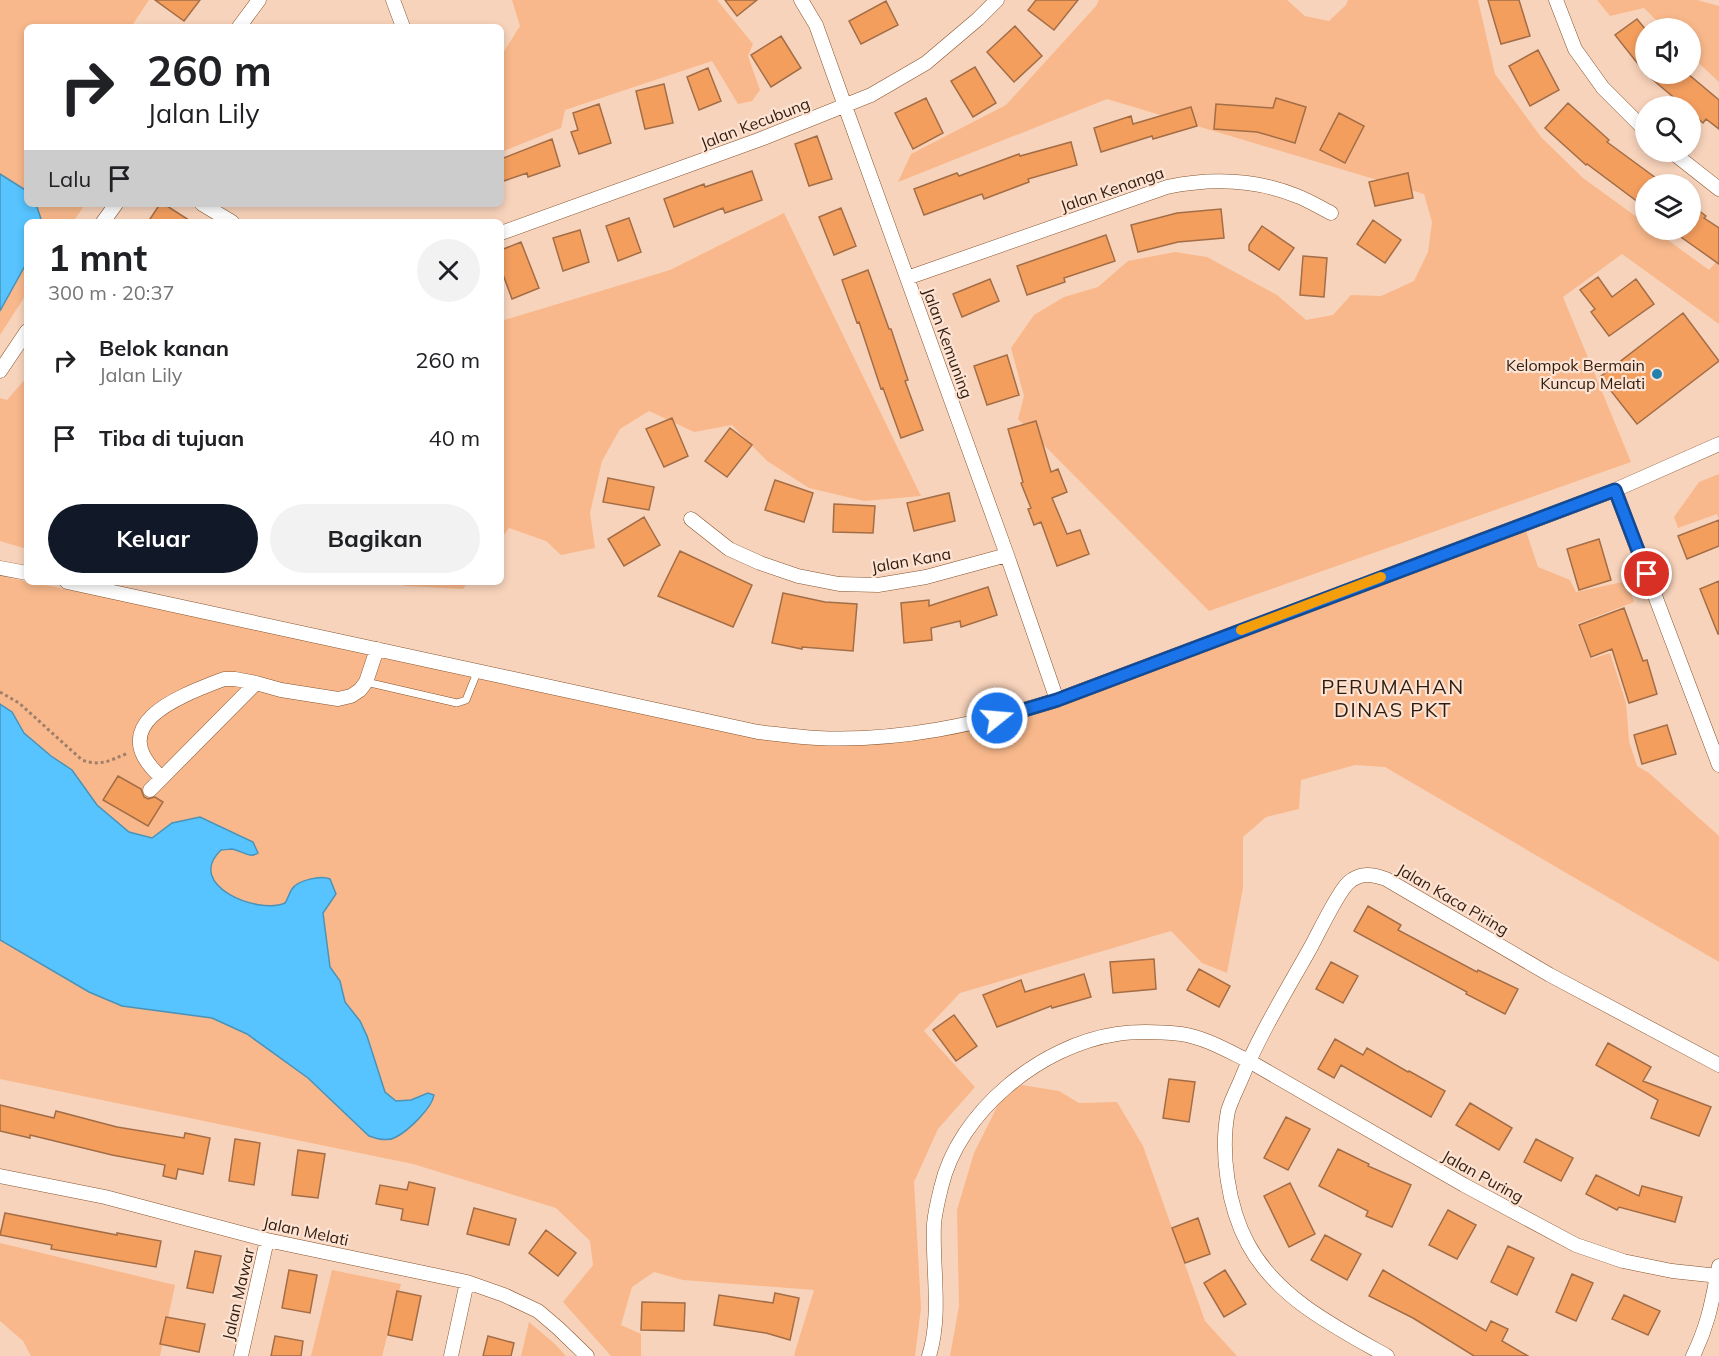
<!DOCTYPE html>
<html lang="id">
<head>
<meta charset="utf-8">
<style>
	:root { --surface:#fff; --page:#f2f2f2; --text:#202124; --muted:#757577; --accent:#111827 }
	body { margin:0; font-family:Mulish,sans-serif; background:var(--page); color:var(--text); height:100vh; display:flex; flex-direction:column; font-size:22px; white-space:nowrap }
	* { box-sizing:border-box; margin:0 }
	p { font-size:20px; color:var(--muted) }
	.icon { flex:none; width:33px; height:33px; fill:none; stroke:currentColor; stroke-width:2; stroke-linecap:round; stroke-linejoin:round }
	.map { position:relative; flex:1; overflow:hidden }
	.side { position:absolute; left:24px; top:219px; width:480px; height:366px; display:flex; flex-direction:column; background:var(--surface); border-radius:9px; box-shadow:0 3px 9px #0003 }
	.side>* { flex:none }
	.top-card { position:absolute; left:24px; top:24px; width:480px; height:183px; border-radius:9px; box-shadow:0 3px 9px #0003; background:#fff; color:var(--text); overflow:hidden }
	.buttons { position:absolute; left:1635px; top:18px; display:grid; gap:12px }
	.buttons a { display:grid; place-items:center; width:66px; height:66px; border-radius:50%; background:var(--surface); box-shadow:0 3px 9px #0003; font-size:30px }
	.pin { position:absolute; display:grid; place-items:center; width:51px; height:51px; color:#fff; margin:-26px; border:3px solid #fff; border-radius:50%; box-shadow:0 2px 6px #0007 }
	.me { position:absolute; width:66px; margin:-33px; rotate:73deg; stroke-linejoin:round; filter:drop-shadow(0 0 4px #0008) }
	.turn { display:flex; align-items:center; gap:21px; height:126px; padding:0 24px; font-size:27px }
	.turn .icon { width:78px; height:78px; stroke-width:2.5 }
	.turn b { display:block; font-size:42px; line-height:51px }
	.then { display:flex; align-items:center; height:57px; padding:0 24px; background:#0003; gap:12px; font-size:22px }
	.round { display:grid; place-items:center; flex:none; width:63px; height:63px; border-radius:32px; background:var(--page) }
	.headline { display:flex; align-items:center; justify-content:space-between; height:102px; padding:0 24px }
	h1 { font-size:36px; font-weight:700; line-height:45px }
	.cta { display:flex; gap:12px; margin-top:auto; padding:12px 24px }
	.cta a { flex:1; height:69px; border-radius:36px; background:var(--accent); color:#fff; font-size:24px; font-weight:700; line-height:69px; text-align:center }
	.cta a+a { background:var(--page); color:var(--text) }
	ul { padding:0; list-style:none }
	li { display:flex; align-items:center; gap:18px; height:78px; padding:0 24px }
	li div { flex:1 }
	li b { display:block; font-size:22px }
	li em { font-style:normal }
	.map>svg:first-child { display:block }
	.green { fill:#f8b88b }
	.water { fill:#57c4ff; stroke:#4c92b6; stroke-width:1.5 }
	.building { fill:#f49e5e; stroke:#a36d46; stroke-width:1.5 }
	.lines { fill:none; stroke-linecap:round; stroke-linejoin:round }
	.service-casing { stroke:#87542d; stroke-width:8 }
	.minor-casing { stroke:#87542d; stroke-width:15 }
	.path { stroke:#9d7f6b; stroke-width:3; stroke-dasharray:3 3; stroke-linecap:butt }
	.service { stroke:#fff; stroke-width:7 }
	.minor { stroke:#fff; stroke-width:14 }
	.route-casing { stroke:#114b97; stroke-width:15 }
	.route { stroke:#1a73e8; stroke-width:10 }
	.slow { stroke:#f59e0b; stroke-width:10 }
	.poi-dot { fill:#2680ae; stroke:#fce3d3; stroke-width:2 }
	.labels { text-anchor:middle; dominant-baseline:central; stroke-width:4.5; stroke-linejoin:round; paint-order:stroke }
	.street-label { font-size:16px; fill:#321c0c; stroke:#fce3d3 }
	.poi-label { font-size:16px; fill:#321c0c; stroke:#fce3d3; text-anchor:end }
	.quarter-label { font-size:20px; letter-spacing:1.5px; fill:#321c0c; stroke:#fce3d3 }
</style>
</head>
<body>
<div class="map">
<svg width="1719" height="1356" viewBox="0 0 1719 1356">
	<rect width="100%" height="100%" fill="#f8d3bb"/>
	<!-- green -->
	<path class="green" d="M0 0H149L131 27H27V204L84 206 73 222H27V293L0 335Z
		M512 0H717L753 44 748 56 760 90 752 101 738 104 712 61 565 110 561 128 501 152V56L520 26Z
		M1099 0H1287L1305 16 1329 21 1346 5 1348 0H1478L1495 74 1541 137 1583 178 1645 223 1646 230H1654L1709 270 1716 262 1719 264V324L1622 254 1563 297 1631 462 1209 611 1018 419 1024 396 1011 348 1034 315 1064 297 1098 287 1128 261 1175 252 1207 257 1277 295 1306 320 1333 315 1351 295 1381 296 1414 281 1428 252 1432 222 1424 194 1107 99 898 182 911 154 1006 105 1096 6Z
		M1597 0H1697L1719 6V82L1691 56 1690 28H1664L1644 8 1610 16Z
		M784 213 921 496 864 501 809 488 767 461 732 425 694 432 649 411 620 429 602 461 590 513 595 548 561 555 546 541 509 528 501 539V321L670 270Z
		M27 377V549L0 541V398L7 400Z
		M1719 474V519L1717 514 1678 528 1674 517 1699 482Z
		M1526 531 1538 567 1570 580 1576 592 1627 581 1634 602 1577 624 1591 659 1610 653 1626 703 1629 741 1637 766 1649 773 1719 836V962L1385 767 1355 765 1301 780 1299 809 1266 817 1243 837V888L1227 973 1202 963 1171 931 960 993 924 1031 975 1087 938 1129 914 1182 921 1308 915 1356H795L794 1355 814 1290 683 1280 654 1272 632 1287 621 1325 641 1334V1356H611L563 1302 593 1265 590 1241 556 1208 413 1164 0 1079V576L816 741 943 735 1004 723 1058 707Z
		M399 582H468L463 589 405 586Z
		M1009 1083 1059 1091 1079 1103 1117 1102 1143 1146 1205 1321 1237 1356H950L959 1306 957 1210 974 1153Z
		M0 1243 175 1285 160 1356H31L23 1341 0 1321Z
		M332 1270 401 1284 382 1356H311Z
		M529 1322 555 1344 566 1356H521Z"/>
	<!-- water -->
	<path class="water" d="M0 174 27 191V204H36L42 222H27V262L0 311Z
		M0 704 12 712 24 733 51 756 72 770 97 805 129 832 152 838 172 823 200 817 253 842 258 853C249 859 243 851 232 849 231 849 223 850 221 850 184 885 258 915 285 903 288 899 289 893 292 889 298 880 321 875 330 879L336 894 323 913 330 967 340 981 345 1002 360 1021 367 1036 385 1092 396 1101 411 1100 428 1093 434 1095C432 1108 408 1131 396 1137 388 1142 377 1139 369 1136L308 1078 247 1034 212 1018 122 1006 89 992 0 940Z"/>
	<!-- building -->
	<path class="building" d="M155 0H200L184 21Z
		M725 0H757L737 16Z
		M1036 0H1078L1054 30 1028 10Z
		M1488 0H1519L1530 36 1501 44Z
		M886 1 898 25 861 44 849 21Z
		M1637 19 1646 30V74L1615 35Z
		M1015 26 1042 56 1014 82 987 52Z
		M781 36 801 68 771 87 751 55Z
		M1538 50 1559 90 1530 106 1509 66Z
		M975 67 996 103 973 117 951 81Z
		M708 68 721 101 699 110 687 77Z
		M1646 74H1688L1719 100V129L1706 119 1703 123 1690 112V106H1684Z
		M664 84 673 123 645 129 636 91Z
		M926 98 943 133 913 149 895 113Z
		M1276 98 1306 107 1295 143 1257 132 1214 129 1216 104 1273 108Z
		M1568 103 1609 140 1607 142 1664 184H1646V208L1587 164 1586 165 1545 128Z
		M599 104 611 143 579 154 571 132 578 130 573 113Z
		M1191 107 1197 126 1153 139 1152 136 1101 152 1094 128 1131 116 1133 124Z
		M1339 113 1364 126 1345 163 1320 150Z
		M817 136 832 179 809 186 795 144Z
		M552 139 560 166 528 177 527 173 501 182V159Z
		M1071 142 1077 165 1028 179 1029 182 984 199 982 194 924 215 914 189 957 173 959 176 1019 154 1020 156Z
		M752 171 762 200 725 213 723 208 674 227 664 199 704 184 705 187Z
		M1408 173 1413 198 1375 206 1369 182Z
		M160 204H164L192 222H148Z
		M1690 204 1706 216 1704 218 1719 228V264L1671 230H1690Z
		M841 208 856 246 834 255 819 217Z
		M1221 209 1224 238 1178 242 1138 252 1131 225 1177 213Z
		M629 218 641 252 618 261 606 226Z
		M1373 220 1401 240 1385 263 1357 244Z
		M1262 226 1294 248 1279 270 1249 250V245Z
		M580 230 589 262 563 271 553 238Z
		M1106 235 1115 261 1064 278 1065 282 1027 295 1017 266Z
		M521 242 539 288 512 299 501 269V250Z
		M1303 256 1327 258 1324 297 1300 295Z
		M868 270 889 329H891L908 380 905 381 923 430 901 438 883 388 881 389 859 322 857 323 842 280Z
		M1598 277 1612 297 1636 279 1654 304 1609 336 1591 312 1595 309 1580 290Z
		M990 279 999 301 962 317 953 294Z
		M1683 313 1719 361 1637 424 1600 377Z
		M1007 355 1019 395 987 405 974 366Z
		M672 418 688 456 664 467 646 429Z
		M1036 421 1051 472 1058 469 1067 492 1052 498 1067 534 1080 530 1089 554 1057 566 1041 522 1034 525 1028 509 1031 508 1021 483 1023 482 1008 429Z
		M730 428 752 445 727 477 705 461Z
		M608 478 654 487 649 510 603 502Z
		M775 480 813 493 804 522 765 510Z
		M949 493 955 521 914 531 907 503Z
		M834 504 875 506 873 533 833 532Z
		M644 517 660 545 624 566 608 539Z
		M1719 520V546L1687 559 1678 536Z
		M1599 539 1611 580 1579 590 1567 549Z
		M680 551 752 585 733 627 658 596Z
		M1719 581V634H1718L1700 589Z
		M988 587 997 615 961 627 960 621 931 628 932 640 904 643 901 603 929 600V606Z
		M783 593 825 602 857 604 853 651 802 647V649L772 643Z
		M1624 608 1643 661 1647 660 1657 694 1629 703 1612 649 1591 657 1579 625Z
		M1667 725 1676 754 1642 764 1634 735Z
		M118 776 141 789 144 797 148 799 155 797 163 802 148 826 103 800Z
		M1368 906 1401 925 1398 930 1477 972 1478 970 1518 989 1505 1014 1466 994 1467 992 1354 931Z
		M1154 959 1156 989 1113 993 1110 962Z
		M1331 962 1358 976 1343 1003 1316 989Z
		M1199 969 1230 986 1219 1007 1187 990Z
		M1084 974 1091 997 1052 1008 1051 1006 997 1027 983 995 1021 980 1025 992Z
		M954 1015 977 1046 956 1061 933 1030Z
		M1335 1039 1363 1055 1367 1048 1408 1072 1409 1071 1445 1091 1431 1117 1341 1065 1334 1078 1318 1069Z
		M1608 1043 1651 1067 1643 1081 1711 1107 1699 1136 1651 1118 1658 1100 1596 1065Z
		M1169 1079 1195 1082 1189 1122 1163 1118Z
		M1470 1103 1512 1128 1499 1150 1456 1125Z
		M0 1105 54 1118 56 1111 117 1127 184 1138 185 1133 210 1138 203 1174 178 1169 176 1179 163 1176 165 1165 112 1155 30 1135V1138L0 1131Z
		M1286 1117 1310 1129 1288 1170 1264 1158Z
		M235 1139 260 1143 254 1185 229 1181Z
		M1536 1139 1573 1158 1561 1181 1524 1162Z
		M1338 1149 1369 1164 1368 1166 1411 1185 1392 1227 1366 1216 1368 1211 1319 1186Z
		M298 1150 325 1154 318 1198 292 1195Z
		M1596 1175 1639 1196 1642 1186 1682 1197 1675 1222 1619 1207 1617 1210 1586 1194Z
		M409 1182 435 1188 428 1225 401 1220 403 1209 376 1204 380 1185 407 1190Z
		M1290 1183 1315 1234 1289 1247 1264 1196Z
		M474 1208 516 1219 509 1245 467 1234Z
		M1448 1210 1476 1225 1457 1259 1429 1245Z
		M5 1213 117 1235V1233L161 1241 156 1267 51 1249 52 1245 0 1235Z
		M1198 1218 1210 1254 1185 1263 1172 1228Z
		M546 1230 576 1253 558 1276 529 1253Z
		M1325 1235 1361 1254 1347 1280 1311 1260Z
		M1508 1246 1534 1258 1517 1295 1491 1282Z
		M195 1251 221 1256 213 1293 187 1288Z
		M289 1270 317 1275 310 1313 282 1308Z
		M1225 1270 1246 1304 1224 1317 1204 1283Z
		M1383 1270 1486 1331 1491 1321 1508 1329 1502 1341 1528 1356H1474L1413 1318 1369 1296Z
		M1572 1274 1593 1283 1576 1321 1556 1312Z
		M397 1291 421 1296 412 1340 388 1335Z
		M775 1293 799 1298 790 1340 766 1333 714 1325 719 1295 773 1303Z
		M1624 1295 1660 1311 1648 1335 1612 1319Z
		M642 1302 685 1303 684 1331 641 1330Z
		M166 1317 205 1324 199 1352 160 1344Z
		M275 1336 303 1341 301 1356H271Z
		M488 1336 514 1343 511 1356H483Z"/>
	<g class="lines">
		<!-- service casing -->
		<g class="service-casing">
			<path id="service" d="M366 682 457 703 466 700 478 670"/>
		</g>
		<!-- minor casing -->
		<g class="minor-casing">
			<path id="minor" d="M393 0 403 27
				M801 0 816 25 845 106 1007 555 1057 700
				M1556 0 1575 49 1603 88 1646 131
				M239 27 259 0
				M1672 152 1719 189
				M202 204 232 222
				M103 222 116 204
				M501 233 761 139 871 95 926 63 978 19 997 0
				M907 278 1167 187C1210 178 1255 179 1297 196 1308 200 1319 207 1331 213
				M0 371 27 331
				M1615 490 1719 765
				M691 519 729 549 760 563 798 576 839 584 878 585 926 577 1007 555
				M0 568 27 573
				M67 582 758 732C777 734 797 737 817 738 899 742 979 724 1057 700L1615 490 1719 444
				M162 778C101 724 180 696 224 679H235L256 683
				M150 790 256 683 281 690 338 699 351 696 360 690 366 682 377 649
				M0 1176 105 1197 267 1240 467 1282 504 1295 538 1311 558 1328 587 1356
				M241 1356 267 1240
				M451 1356 467 1282
				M929 1356C942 1314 932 1267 934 1224 935 1212 938 1200 941 1188 958 1112 1041 1045 1117 1034 1136 1031 1161 1032 1181 1034 1204 1037 1228 1051 1249 1061L1464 1185 1576 1245 1623 1261 1672 1271 1719 1276
				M1387 1356C1335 1327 1277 1298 1248 1244 1228 1207 1220 1152 1228 1111 1231 1101 1236 1091 1240 1082 1259 1035 1287 990 1312 945 1320 930 1337 894 1348 883 1360 872 1372 874 1386 879L1550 975 1719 1065
				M1693 1356C1709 1323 1712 1301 1719 1266"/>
		</g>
		<!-- path -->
		<path class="path" d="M0 692 19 703 82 760C100 767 111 760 128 753"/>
		<!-- service -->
		<use href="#service" class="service"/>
		<!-- minor -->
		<use href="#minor" class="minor"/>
	</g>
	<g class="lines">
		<!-- route casing -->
		<g class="route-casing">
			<path id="route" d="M997 718 1057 700 1615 490 1647 574"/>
		</g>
		<!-- route -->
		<use href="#route" class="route"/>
		<!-- slow -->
		<path class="slow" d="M1241 630 1381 577"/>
	</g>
	<!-- markers -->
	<circle class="poi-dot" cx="1657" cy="374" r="6"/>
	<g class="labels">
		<!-- street labels -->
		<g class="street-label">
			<text transform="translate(755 123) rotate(-21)">Jalan Kecubung</text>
			<text transform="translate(1112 189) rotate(-19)">Jalan Kenanga</text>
			<text transform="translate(948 343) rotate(70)">Jalan Kemuning</text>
			<text transform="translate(911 560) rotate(-10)">Jalan Kana</text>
			<text transform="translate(1453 899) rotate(30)">Jalan Kaca Piring</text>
			<text transform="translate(1483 1176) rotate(29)">Jalan Puring</text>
			<text transform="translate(306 1231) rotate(12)">Jalan Melati</text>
			<text transform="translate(238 1294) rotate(-77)">Jalan Mawar</text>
		</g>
		<!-- poi labels -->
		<g class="poi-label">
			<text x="1645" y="365">Kelompok Bermain<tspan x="1645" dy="18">Kuncup Melati</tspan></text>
		</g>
		<!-- quarter labels -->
		<g class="quarter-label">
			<text x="1393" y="686">PERUMAHAN<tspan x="1393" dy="23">DINAS PKT</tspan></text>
		</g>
	</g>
</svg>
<div class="buttons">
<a><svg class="icon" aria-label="sound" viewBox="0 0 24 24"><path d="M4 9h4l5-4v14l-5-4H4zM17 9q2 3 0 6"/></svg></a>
<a><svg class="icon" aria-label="search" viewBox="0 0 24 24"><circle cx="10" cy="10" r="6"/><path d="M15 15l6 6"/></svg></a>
<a><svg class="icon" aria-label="layers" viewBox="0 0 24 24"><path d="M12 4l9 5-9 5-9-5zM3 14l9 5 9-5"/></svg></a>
</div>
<div class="pin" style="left:1647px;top:574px;background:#d93025"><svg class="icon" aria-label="arrive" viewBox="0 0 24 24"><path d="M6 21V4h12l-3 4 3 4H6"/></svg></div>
<svg class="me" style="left:997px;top:718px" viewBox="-20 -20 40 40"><circle r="17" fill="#1a73e8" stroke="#fff" stroke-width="3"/><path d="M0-11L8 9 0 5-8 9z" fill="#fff"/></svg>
<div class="top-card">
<div class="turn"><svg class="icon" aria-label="right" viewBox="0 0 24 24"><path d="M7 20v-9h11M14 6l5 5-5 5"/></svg><div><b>260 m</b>Jalan Lily</div></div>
<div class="then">Lalu<svg class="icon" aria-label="arrive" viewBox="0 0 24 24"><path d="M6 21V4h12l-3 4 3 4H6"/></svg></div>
</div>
<section class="side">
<div class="headline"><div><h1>1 mnt</h1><p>300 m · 20:37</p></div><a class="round"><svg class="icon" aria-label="close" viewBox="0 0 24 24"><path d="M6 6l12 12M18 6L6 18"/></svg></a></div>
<ul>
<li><svg class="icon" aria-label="right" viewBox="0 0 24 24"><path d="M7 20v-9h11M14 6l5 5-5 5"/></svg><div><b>Belok kanan</b><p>Jalan Lily</p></div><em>260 m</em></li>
<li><svg class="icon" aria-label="arrive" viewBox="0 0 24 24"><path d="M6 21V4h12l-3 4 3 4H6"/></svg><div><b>Tiba di tujuan</b></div><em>40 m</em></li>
</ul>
<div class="cta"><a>Keluar</a><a>Bagikan</a></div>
</section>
</div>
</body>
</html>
